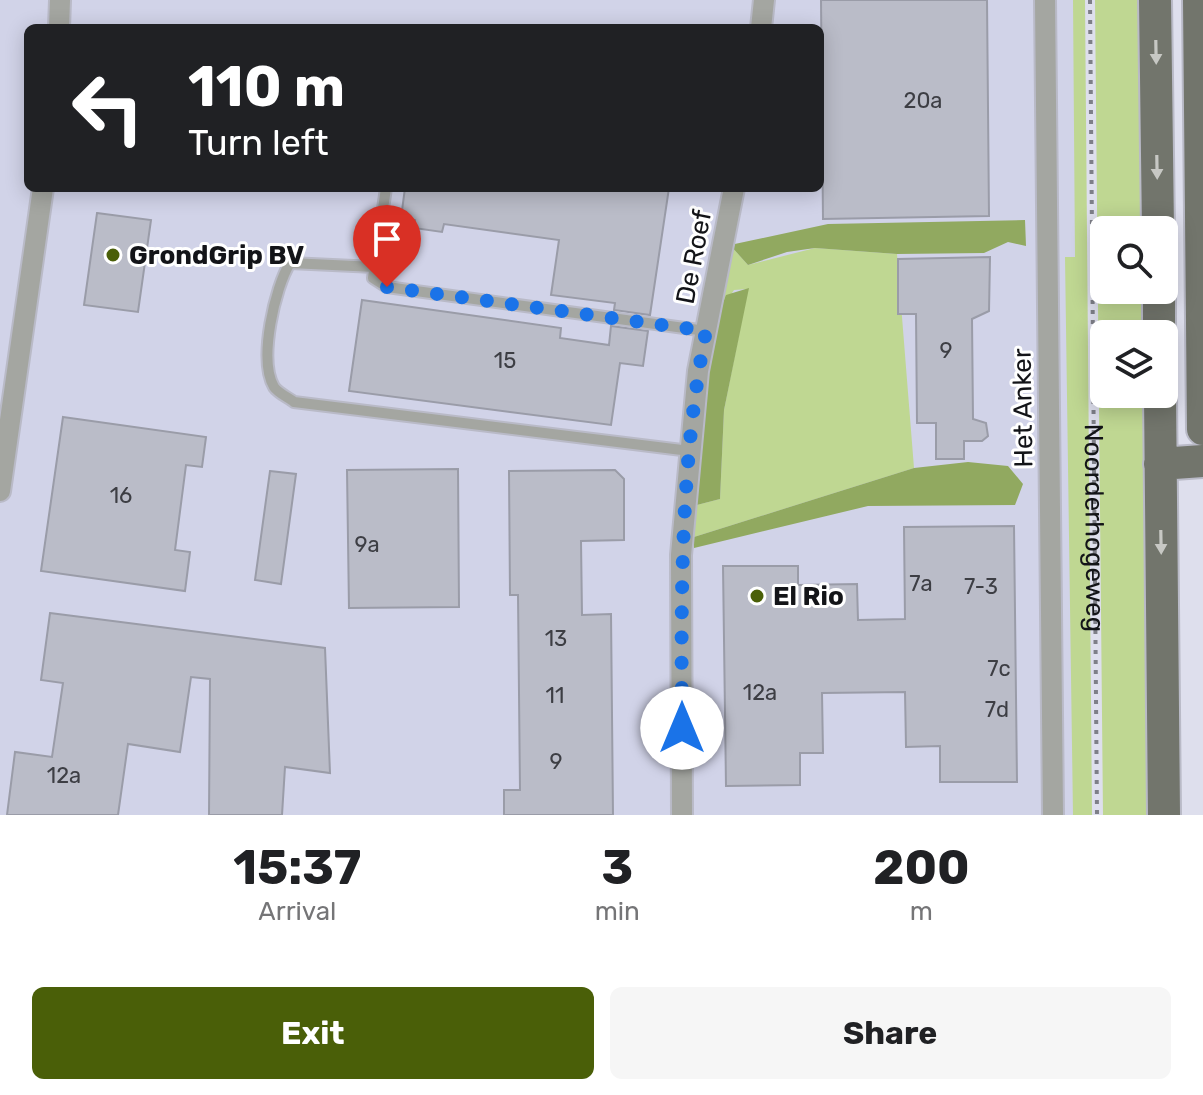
<!DOCTYPE html>
<html lang="en">
<head>
<meta charset="utf-8">
<style>
	:root { --surface:#fff; --page:#f6f6f6; --text:#202124; --muted:#757577; --accent:#4a5f08 }
	body { margin:0; font-family:Rubik,sans-serif; background:var(--page); color:var(--text); height:100vh; display:flex; flex-direction:column; font-size:30px; white-space:nowrap }
	* { box-sizing:border-box; margin:0 }
	p { font-size:26px; color:var(--muted) }
	.icon { flex:none; width:44px; height:44px; fill:none; stroke:currentColor; stroke-width:2; stroke-linecap:round; stroke-linejoin:round }
	.map { position:relative; height:815px; overflow:hidden }
	.drawer { display:flex; flex-direction:column; background:var(--surface); flex:1 }
	.drawer>* { flex:none }
	.hud { position:absolute; left:24px; top:24px; width:800px; height:168px; border-radius:12px; box-shadow:0 4px 20px #0003; background:#202124; color:#fff; overflow:hidden }
	.controls { position:absolute; left:1090px; top:216px; display:grid; gap:16px }
	.controls a { display:grid; place-items:center; width:88px; height:88px; border-radius:12px; background:var(--surface); box-shadow:0 4px 20px #0003; font-size:40px }
	.pin { position:absolute; display:grid; place-items:center; width:68px; height:68px; color:#fff; margin:-82px -34px; border-radius:50% 50% 50% 0; rotate:-45deg; box-shadow:0 0 8px #0007 }
	.pin .icon { rotate:45deg }
	.me { position:absolute; width:88px; margin:-44px; rotate:0deg; stroke-linejoin:round; filter:drop-shadow(0 0 6px #0008) }
	.turn { display:flex; align-items:center; gap:28px; height:168px; padding:0 32px; font-size:36px }
	.turn .icon { width:104px; height:104px; stroke-width:2.5 }
	.turn b { display:block; font-size:56px; line-height:68px }
	.eta { display:flex; justify-content:space-evenly; align-items:center; height:136px; text-align:center }
	.eta b { font-size:48px; font-weight:700; line-height:56px }
	.action { display:flex; gap:16px; margin-top:auto; padding:16px 32px }
	.action a { flex:1; height:92px; border-radius:12px; background:var(--accent); color:#fff; font-size:32px; font-weight:700; line-height:92px; text-align:center }
	.action a+a { background:var(--page); color:var(--text) }
	.map>svg:first-child { display:block }
	.built { fill:#d1d3e8; fill-rule:evenodd }
	.green { fill:#bfd792 }
	.forest { fill:#91a960 }
	.building { fill:#babcc8; stroke:#9a9ca8; stroke-width:2 }
	.lines { fill:none; stroke-linecap:round; stroke-linejoin:round }
	.lane-casing { stroke:#b9bac7; stroke-width:14 }
	.street-casing { stroke:#b9bac7; stroke-width:24 }
	.primary-casing { stroke:#b9bac7; stroke-width:36 }
	.path { stroke:#7e7f88; stroke-width:4; stroke-dasharray:4 6; stroke-linecap:butt }
	.lane { stroke:#a4a6a1; stroke-width:10 }
	.street { stroke:#a4a6a1; stroke-width:20 }
	.primary { stroke:#72756c; stroke-width:32 }
	.oneway { fill:#c7c8c4 }
	.route { stroke:#1a73e8; stroke-width:14; stroke-dasharray:0 25.2 }
	.poi-dot { fill:#4a5f08; stroke:#fff; stroke-width:3 }
	.labels { text-anchor:middle; dominant-baseline:central; stroke-width:6; stroke-linejoin:round; paint-order:stroke }
	.number-label { font-size:22px; fill:#3d3e44 }
	.poi-label { font-size:26px; font-weight:bold; fill:#131418; stroke:#fff; text-anchor:start }
	.street-label { font-size:26px; fill:#131418; stroke:#fff }
</style>
</head>
<body>
<div class="map">
<svg width="1203" height="815" viewBox="0 0 1203 815">
	<rect width="100%" height="100%" fill="#dedfed"/>
	<!-- built -->
	<path class="built" d="M0 0H1074L1082 815H0ZM28 28H820V188H28Z"/>
	<!-- green -->
	<path class="green" d="M1073 0H1085L1092 815H1073L1065 257H1075Z
		M1095 0H1141L1145 230H1104V290H1146V334H1104V394H1147L1149 815H1103Z
		M730 245 748 265 815 248 897 254 914 468 694 537 693 506 720 499 724 410 748 289 734 290 716 318Z"/>
	<!-- forest -->
	<path class="forest" d="M1025 220 1026 246 1008 242 984 253 897 254 815 248 787 252 748 265 730 245 828 224Z
		M749 288 724 410 720 499 693 506C696 437 699 360 726 295Z
		M968 462 1008 466 1023 484 1015 505 868 506 694 548V537L914 468Z"/>
	<!-- building -->
	<path class="building" d="M821 0H987L989 216 823 219Z
		M405 188H669L650 315 614 310 615 303 551 295 559 240 444 224 442 232 414 228 415 220 401 218Z
		M97 213 151 220 138 312 84 305Z
		M990 257 989 311 972 319 973 419 986 423 988 436 982 441H964V459H936V423H917L916 314H898V259Z
		M362 300 561 328 560 338 609 345 611 326 648 331 643 366 620 363 611 425 349 391Z
		M63 417 206 437 202 467 186 465 175 550 190 552 185 591 41 571Z
		M458 469 459 607 349 608 347 470Z
		M615 470 624 479V540L581 541 582 615 611 614 613 815H504V790H520L518 595H510L509 471Z
		M270 471 296 474 281 584 255 580Z
		M1014 526 1017 782H940V746L906 747 905 692 822 693 823 753H800V785L726 786 723 566H798V585L857 584 858 620 905 619 904 527Z
		M50 613 325 648 330 773 285 767 282 815H209L210 679 191 677 180 752 128 744 118 815H7L15 752 52 757 63 683 41 680Z"/>
	<g class="lines">
		<!-- lane casing -->
		<g class="lane-casing">
			<path id="lane" d="M386 188 373 278 387 287 706 331
				M375 267 290 263C275 287 258 360 274 387 278 393 289 398 294 402L690 451"/>
		</g>
		<!-- street casing -->
		<g class="street-casing">
			<path id="street" d="M1045 0 1053 815
				M59 28 60 0
				M761 28 764 0
				M0 491 43 188
				M682 815 681 555 698 371 734 188"/>
		</g>
		<!-- primary casing -->
		<g class="primary-casing">
			<path id="primary" d="M1155 0 1158 230
				M1199 0 1203 429
				M1159 290V334
				M1160 394 1164 815
				M1160 464 1203 461"/>
		</g>
		<!-- path -->
		<path class="path" id="s1" d="M1090 0 1097 815"/>
		<!-- lane -->
		<use href="#lane" class="lane"/>
		<!-- street -->
		<use href="#street" class="street"/>
		<!-- primary -->
		<use href="#primary" class="primary"/>
	</g>
	<!-- one-way arrows -->
	<defs><path id="oneway-solid" d="M-6-.8H1V-3.2L6.5 0L1 3.2V.8H-6Z" transform="scale(2)"/></defs>
	<g class="oneway">
		<use href="#oneway-solid" transform="translate(1156 52) rotate(89)"/>
		<use href="#oneway-solid" transform="translate(1157 167) rotate(89)"/>
		<use href="#oneway-solid" transform="translate(1161 542) rotate(89)"/>
	</g>
	<g class="lines">
		<!-- route -->
		<path class="route" d="M387 287 706 331C680 462 681 596 682 728"/>
	</g>
	<!-- markers -->
	<g class="poi-dot">
		<circle cx="113" cy="255" r="8"/>
		<circle cx="757" cy="596" r="8"/>
	</g>
	<g class="labels">
		<!-- number labels -->
		<g class="number-label">
			<text x="923" y="100">20a</text>
			<text x="946" y="350">9</text>
			<text x="505" y="360">15</text>
			<text x="121" y="495">16</text>
			<text x="367" y="544">9a</text>
			<text x="921" y="583">7a</text>
			<text x="981" y="586">7-3</text>
			<text x="556" y="638">13</text>
			<text x="999" y="668">7c</text>
			<text x="760" y="692">12a</text>
			<text x="555" y="695">11</text>
			<text x="997" y="709">7d</text>
			<text x="556" y="761">9</text>
			<text x="64" y="775">12a</text>
		</g>
		<!-- poi labels -->
		<g class="poi-label">
			<text x="129" y="255">GrondGrip BV</text>
			<text x="773" y="596">El Rio</text>
		</g>
		<!-- street labels -->
		<g class="street-label">
			<text transform="translate(694 257) rotate(-79)">De Roef</text>
			<text transform="translate(1023 408) rotate(-91)">Het Anker</text>
			<text stroke="none"><textPath href="#s1" startOffset="528">Noorderhogeweg</textPath></text>
		</g>
	</g>
</svg>
<div class="controls">
<a><svg class="icon" aria-label="search" viewBox="0 0 24 24"><circle cx="10" cy="10" r="6"/><path d="M15 15l6 6"/></svg></a>
<a><svg class="icon" aria-label="layers" viewBox="0 0 24 24"><path d="M12 4l9 5-9 5-9-5zM3 14l9 5 9-5"/></svg></a>
</div>
<div class="pin" style="left:387px;top:287px;background:#d93025"><svg class="icon" aria-label="arrive" viewBox="0 0 24 24"><path d="M6 21V4h12l-3 4 3 4H6"/></svg></div>
<svg class="me" style="left:682px;top:728px" viewBox="-20 -20 40 40"><circle r="19" fill="#fff"/><path d="M0-13L10 11 0 6-10 11z" fill="#1a73e8"/></svg>
<div class="hud">
<div class="turn"><svg class="icon" aria-label="left" viewBox="0 0 24 24"><path d="M17 20v-9H6M10 6l-5 5 5 5"/></svg><div><b>110 m</b>Turn left</div></div>
</div>
</div>
<section class="drawer">
<div class="eta">
<div><b>15:37</b><p>Arrival</p></div>
<div><b>3</b><p>min</p></div>
<div><b>200</b><p>m</p></div>
</div>
<div class="action"><a>Exit</a><a>Share</a></div>
</section>
</body>
</html>
